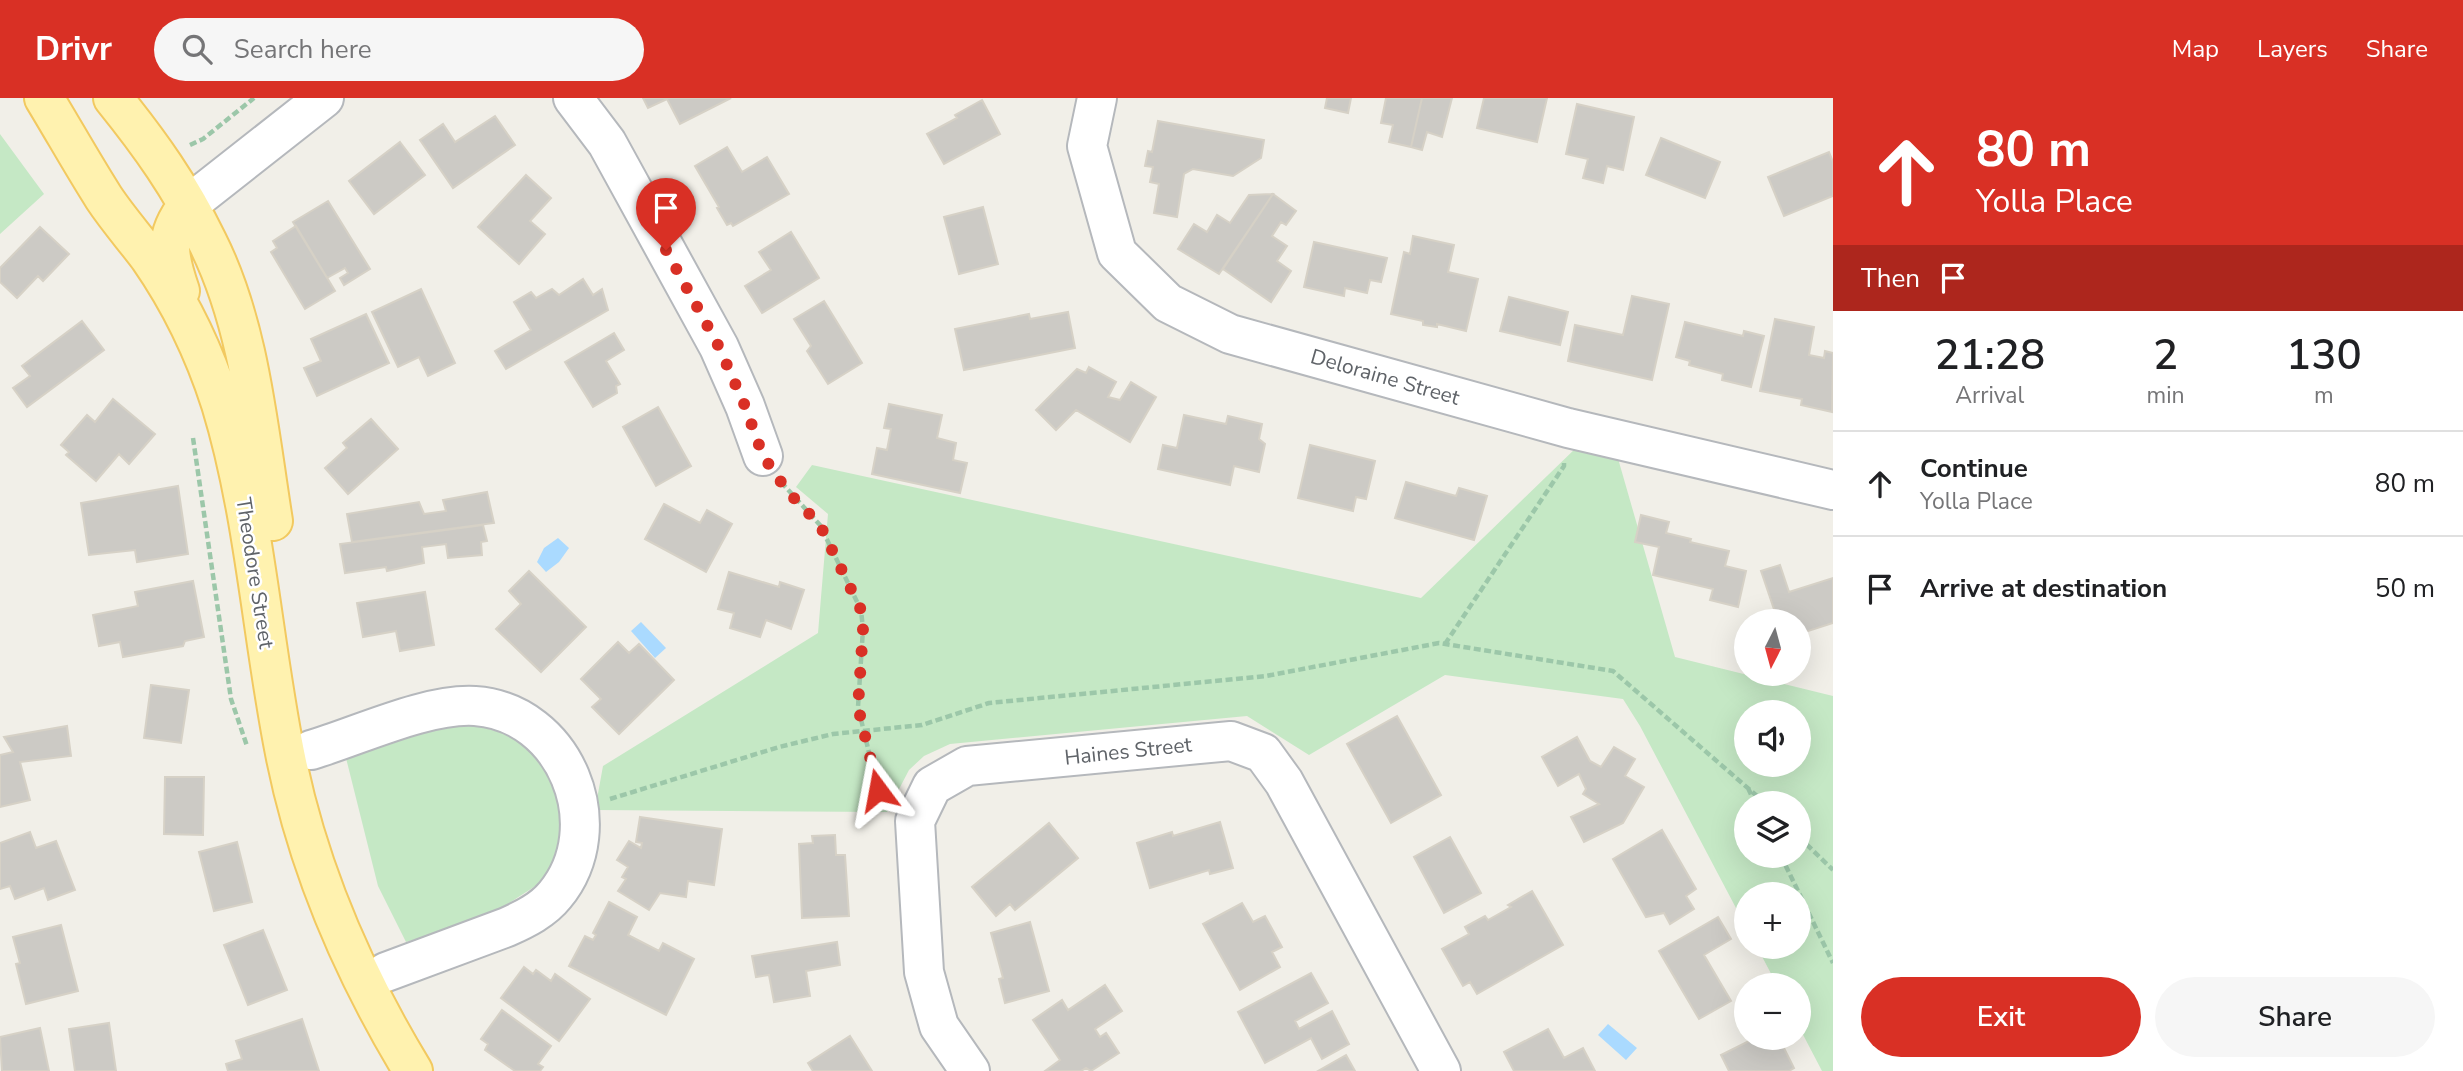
<!DOCTYPE html>
<html lang="en">
<head>
<meta charset="utf-8">
<style>
	:root { --surface:#fff; --page:#f6f6f6; --text:#202124; --muted:#757577; --line:#e0e0e0; --accent:#d93025 }
	body { margin:0; font-family:"Nunito Sans",sans-serif; background:var(--page); color:var(--text); height:100vh; display:flex; flex-direction:column; font-size:26px; white-space:nowrap }
	* { box-sizing:border-box; margin:0 }
	p { font-size:23px; color:var(--muted) }
	.icon { flex:none; width:38px; height:38px; fill:none; stroke:currentColor; stroke-width:2; stroke-linecap:round; stroke-linejoin:round }
	.map { position:relative; flex:1; overflow:hidden }
	.panel { display:flex; flex-direction:column; background:var(--surface); width:630px }
	.panel>* { flex:none }
	.banner { background:#d93025; color:#fff; overflow:hidden }
	.needle { width:46px; rotate:186deg }
	.buttons { position:absolute; left:1734px; top:511px; display:grid; gap:14px }
	.buttons a { display:grid; place-items:center; width:77px; height:77px; border-radius:50%; background:var(--surface); box-shadow:0 7px 28px #0002; font-size:35px }
	.pin { position:absolute; display:grid; place-items:center; width:60px; height:60px; color:#fff; margin:-72px -30px; border-radius:50% 50% 50% 0; rotate:-45deg; box-shadow:0 0 7px #0007 }
	.pin .icon { rotate:45deg }
	.me { position:absolute; width:77px; margin:-38px; rotate:347deg; stroke-linejoin:round; filter:drop-shadow(0 0 5px #0008) }
	.turn { display:flex; align-items:center; gap:24px; height:147px; padding:0 28px; font-size:32px }
	.turn .icon { width:91px; height:91px; stroke-width:2.5 }
	.turn b { display:block; font-size:49px; line-height:60px }
	.then { display:flex; align-items:center; height:66px; padding:0 28px; background:#0003; gap:14px; font-size:26px }
	.eta { display:flex; justify-content:space-evenly; align-items:center; height:119px; text-align:center }
	.eta b { font-size:42px; font-weight:600; line-height:49px }
	.cta { display:flex; gap:14px; margin-top:auto; padding:14px 28px }
	.cta a { flex:1; height:80px; border-radius:42px; background:var(--accent); color:#fff; font-size:28px; font-weight:600; line-height:80px; text-align:center }
	.cta a+a { background:var(--page); color:var(--text) }
	ul { padding:0; list-style:none }
	li { display:flex; align-items:center; gap:21px; height:105px; padding:0 28px; border-top:2px solid var(--line) }
	li div { flex:1 }
	li b { display:block; font-size:26px }
	li em { font-style:normal }
	header { display:flex; align-items:center; gap:42px; box-sizing:border-box; height:98px; padding:0 35px; background:var(--accent); color:#fff }
	header strong { font-size:33px }
	nav { display:flex; gap:38px; margin-inline-start:auto; font-size:24px }
	.search { width:490px; height:63px; background:var(--page); display:flex; align-items:center; gap:18px; box-sizing:border-box; padding:0 24px; border-radius:38px; color:var(--muted); font-size:26px }
	main { display:flex; flex:1; min-height:0 }
	.map>svg:first-child { display:block }
	.green { fill:#c5e8c5; fill-rule:evenodd }
	.water { fill:#aadaff }
	.building { fill:#cccac5; stroke:#d6d1c6; stroke-width:2 }
	.lines { fill:none; stroke-linecap:round; stroke-linejoin:round }
	.minor-casing { stroke:#b5b8bc; stroke-width:42 }
	.major-casing { stroke:#f2c960; stroke-width:42 }
	.path { stroke:#9cc7a9; stroke-width:4.5; stroke-dasharray:7 3.5; stroke-linecap:butt }
	.minor { stroke:#fff; stroke-width:38 }
	.major { stroke:#fff2af; stroke-width:38 }
	.route { stroke:#d93025; stroke-width:12; stroke-dasharray:0 21.6 }
	.labels { text-anchor:middle; dominant-baseline:central; stroke-width:5; stroke-linejoin:round; paint-order:stroke }
	.street-label { font-size:21px; fill:#5f6368; stroke:#fff }
</style>
</head>
<body>
<header>
<strong>Drivr</strong>
<div class="search"><svg class="icon" aria-label="search" viewBox="0 0 24 24"><circle cx="10" cy="10" r="6"/><path d="M15 15l6 6"/></svg>Search here</div>
<nav><a>Map</a><a>Layers</a><a>Share</a></nav>
</header>
<main>
<div class="map">
<svg width="1833" height="973" viewBox="0 0 1833 973">
	<rect width="100%" height="100%" fill="#f1efe8"/>
	<!-- green -->
	<path class="green" d="M0 36 44 96 0 136Z
		M1578 348 1617 357 1675 559 1833 598V973H1822L1799 929V887H1777L1757 849H1799V796H1746V829L1640 628 1623 601 1445 577 1309 657 1247 618 950 646 924 658 909 672 887 714 595 712 603 668 818 535 828 416 796 389 812 367 1421 500ZM1746 614H1799V667H1746ZM1746 705H1799V758H1746Z
		M466 624 515 639 554 673 566 722 562 754 537 787 481 823 406 844 378 788 345 656 431 631Z"/>
	<!-- water -->
	<path class="water" d="M558 440 569 450 559 464 546 474 537 464 544 450Z
		M641 524 666 550 655 560 631 533Z
		M1608 926 1637 950 1626 962 1598 937Z"/>
	<!-- building -->
	<path class="building" d="M643 0H731L680 26 667 1 648 10Z
		M1327 0H1351L1348 15 1325 10Z
		M1386 0H1422L1411 49 1389 44 1393 27 1381 25Z
		M1422 0H1452L1442 39 1427 34 1422 52 1411 49Z
		M1484 0H1547L1537 44 1477 30Z
		M982 2 1000 36 944 66 927 36 957 20 955 17Z
		M1577 6 1634 19 1623 72 1607 68 1603 85 1583 80 1588 61 1566 56Z
		M495 18 515 47 453 90 420 42 443 26 455 44Z
		M1158 23 1264 42 1261 60 1233 78 1193 71 1184 76 1177 119 1154 115 1159 86 1150 84 1153 69 1145 68 1148 53 1152 54Z
		M1661 40 1720 64 1705 100 1646 77Z
		M400 44 425 77 374 116 349 83Z
		M727 49 742 74 767 59 789 96 733 128 731 125 727 127 717 110 719 109 695 68Z
		M1829 54 1833 64V98L1784 118 1768 79Z
		M526 77 551 100 530 123 545 136 519 166 478 129Z
		M1273 96 1219 176 1178 151 1194 126 1207 134 1217 117 1230 125 1249 97Z
		M1273 96 1296 113 1286 127 1281 124 1272 138 1287 148 1277 163 1291 173 1271 204 1223 171Z
		M328 103 370 171 344 187 340 180 348 175 345 170 327 180 293 124Z
		M983 109 998 166 959 176 944 119Z
		M296 128 335 193 305 211 271 154 277 150 273 143Z
		M40 129 69 156 43 183 38 178 17 200 0 184V170Z
		M791 134 819 180 762 215 745 188 771 172 759 154Z
		M1413 138 1454 147 1448 174 1478 181 1466 233 1437 226V229L1423 227V223L1391 216 1404 154 1410 156Z
		M1314 144 1387 160 1381 184 1370 182 1367 195 1345 190 1344 198 1304 189Z
		M583 181 593 197 602 191 608 212 506 271 495 253 531 232 514 204 531 194 536 200 552 191 559 197Z
		M421 191 455 265 428 278 419 259 398 269 372 214Z
		M1632 198 1669 206 1652 282 1568 263 1575 227 1623 237Z
		M1509 199 1568 214 1560 247 1500 233Z
		M824 203 862 265 828 286 807 253 811 248 794 221Z
		M1068 214 1075 250 964 272 955 231 1029 216 1030 221Z
		M366 216 389 265 317 298 304 270 321 263 311 241Z
		M1775 221 1814 229 1809 257 1824 260 1825 253 1833 255 1832 314 1801 307 1802 301 1760 293Z
		M82 223 104 252 27 309 13 290 30 278 22 268Z
		M1685 224 1743 238 1744 233 1764 238 1751 289 1722 282 1723 276 1689 267 1690 263 1676 259Z
		M614 235 624 252 606 263 620 286 616 288 617 295 593 309 565 264Z
		M1089 269 1116 284 1108 299 1120 302 1131 284 1156 299 1130 344 1076 312 1056 332 1036 312 1077 271 1086 275Z
		M113 301 155 336 129 366 119 356 96 383 66 357 69 354 61 347 87 317 95 324Z
		M889 306 942 317 937 340 956 345 953 362 967 365 960 395 872 376 877 350 887 352 891 331 884 330Z
		M658 309 691 368 656 388 623 329Z
		M1184 317 1226 326 1228 318 1262 326 1259 341 1265 346 1259 374 1234 368 1230 387 1158 371 1163 347 1177 350Z
		M371 321 398 351 348 396 325 370 347 350 343 345Z
		M1310 347 1375 363 1366 401 1356 399 1353 413 1298 400Z
		M1406 384 1456 398 1459 390 1487 398 1474 442 1395 420Z
		M178 388 188 456 137 464 135 452 89 457 81 405Z
		M487 394 494 425 352 444 347 416 419 404 424 416 446 413 443 402Z
		M664 406 700 425 707 412 732 426 706 474 645 441Z
		M1641 417 1669 424 1666 435 1691 441 1690 444 1729 453 1725 468 1746 473 1738 509 1710 502 1713 491 1653 477 1659 449 1635 444Z
		M483 427 487 443 481 444 482 457 448 460 446 446 422 449 424 465 387 473 386 469 345 475 340 446Z
		M1780 467 1789 494 1833 480V525L1799 536V523H1778L1761 473Z
		M529 473 586 529 541 574 496 531 521 506 509 493Z
		M729 474 779 489 780 484 804 492 791 531 766 522 760 539 730 530 734 515 718 511Z
		M193 483 204 539 185 543 183 548 123 559 120 544 99 548 93 517 138 508 135 494Z
		M425 494 434 547 400 553 396 533 363 539 357 505Z
		M618 544 629 555 639 546 674 582 619 636 592 609 601 601 581 581Z
		M151 587 189 592 181 645 144 640Z
		M1397 618 1441 697 1391 725 1347 646Z
		M67 628 71 658 20 664 30 702 0 709V657L13 654 4 639Z
		M1577 639 1590 663 1601 669 1614 649 1635 661 1625 678 1644 689 1623 725 1584 744 1571 719 1599 706 1583 696 1586 691 1579 676 1558 688 1542 659Z
		M165 679H204L203 737 164 736Z
		M640 719 722 731 714 787 688 783 686 799 660 795 649 812 618 793 626 781 622 779 628 769 617 762 629 743 641 750 642 745 636 744Z
		M1220 724 1233 770 1210 776 1209 772 1150 790 1137 745 1172 734 1173 738Z
		M1049 725 1078 760 1015 812 1010 806 996 818 972 789Z
		M1662 732 1696 791 1686 798 1694 811 1670 826 1664 815 1646 819 1613 761Z
		M30 734 36 750 56 743 75 792 48 802 44 790 15 801 10 788 0 791V745Z
		M835 737 836 757H845L849 818 802 820 799 746 813 745 812 738Z
		M1450 739 1481 795 1444 815 1414 759Z
		M237 744 252 804 214 813 199 754Z
		M1532 793 1563 847 1477 896 1470 884 1463 888 1442 851 1469 836 1465 829 1485 818 1488 822 1511 809 1508 807Z
		M609 804 637 819 628 837 659 853 663 845 694 861 666 917 569 868 585 838 593 842 596 837 593 835Z
		M1242 805 1253 824 1265 818 1282 849 1272 854 1280 869 1240 892 1203 826Z
		M1718 819 1731 841 1704 857 1731 903 1699 921 1659 853Z
		M1030 824 1049 893 1005 905 999 881 1003 880 991 835Z
		M61 827 78 893 26 906 16 866 20 865 13 839Z
		M263 832 287 892 248 907 224 847Z
		M837 844 840 867 806 873 810 898 774 904 769 877 756 879 752 858Z
		M524 869 533 876 536 872 551 883 555 876 590 901 559 943 501 900Z
		M1311 875 1328 905 1295 923 1299 931 1332 913 1349 946 1322 961 1311 940 1265 965 1238 914Z
		M1105 887 1122 913 1095 931 1100 939 1106 935 1119 955 1091 973 1086 970 1081 973H1045L1060 962 1033 922 1062 902 1068 912Z
		M502 912 551 948 538 966 543 969 540 973H515L485 952 488 946 481 941Z
		M302 921 319 973H228L226 966 242 961 236 943Z
		M109 925 116 973H75L69 931Z
		M40 930 49 973H2L0 939Z
		M1548 931 1564 960 1583 950 1595 973H1514L1504 954Z
		M850 938 872 973H813L808 965Z
		M1755 940H1779L1794 970 1789 973H1729L1721 957Z
		M1346 957 1355 973H1318Z"/>
	<g class="lines">
		<!-- minor casing -->
		<g class="minor-casing">
			<path id="minor" d="M573 0 607 45 719 249 745 308 763 358
				M1097 0 1087 48 1117 155 1168 205 1230 236 1568 330 1833 392
				M188 107 324 0
				M311 652C358 638 427 605 475 608 565 614 612 728 555 797 543 812 525 821 507 829L386 874
				M970 973 939 928 924 874 915 723 932 688 967 668 1231 643 1263 655 1284 684 1441 973"/>
		</g>
		<!-- major casing -->
		<g class="major-casing">
			<path id="major" d="M44 0C64 33 83 67 104 100 118 121 134 139 149 159 181 205 204 253 221 306 255 417 262 540 285 655 307 767 354 876 413 973
				M113 0C151 47 180 88 207 143 250 228 258 330 273 423
				M180 193C168 158 163 138 188 107"/>
		</g>
		<!-- path -->
		<path class="path" d="M190 47 203 41 254 0
			M193 340 231 601 247 648
			M781 384 820 427 861 512 863 531 858 609 878 692 888 704
			M1445 546 1564 368V363
			M1748 690 1755 705
			M610 701 779 649 833 636 922 627 989 605 1266 578 1439 545 1613 573 1765 705
			M1799 739 1833 772
			M1781 758 1833 865"/>
		<!-- minor -->
		<use href="#minor" class="minor"/>
		<!-- major -->
		<use href="#major" class="major"/>
	</g>
	<g class="lines">
		<!-- route -->
		<path class="route" d="M666 152 719 249 745 308 763 358 788 394 820 427 861 512 863 531 858 609 878 692"/>
	</g>
	<g class="labels">
		<!-- street labels -->
		<g class="street-label">
			<text transform="translate(1385 279) rotate(16)">Deloraine Street</text>
			<text transform="translate(255 475) rotate(81)">Theodore Street</text>
			<text transform="translate(1128 653) rotate(-6)">Haines Street</text>
		</g>
	</g>
</svg>
<div class="buttons">
<a><svg class="needle" viewBox="-14 -14 28 28"><path d="M0-13l5 13h-10z" fill="#e53935"/><path d="M0 13l5-13h-10z" fill="#757577"/></svg></a>
<a><svg class="icon" aria-label="sound" viewBox="0 0 24 24"><path d="M4 9h4l5-4v14l-5-4H4zM17 9q2 3 0 6"/></svg></a>
<a><svg class="icon" aria-label="layers" viewBox="0 0 24 24"><path d="M12 4l9 5-9 5-9-5zM3 14l9 5 9-5"/></svg></a>
<a>+</a>
<a>−</a>
</div>
<div class="pin" style="left:666px;top:152px;background:#d93025"><svg class="icon" aria-label="arrive" viewBox="0 0 24 24"><path d="M6 21V4h12l-3 4 3 4H6"/></svg></div>
<svg class="me" style="left:878px;top:692px" viewBox="-20 -20 40 40"><path d="M0-17L14 15 0 8-14 15z" fill="#d93025" stroke="#fff" stroke-width="4"/></svg>
</div>
<section class="panel">
<div class="banner">
<div class="turn"><svg class="icon" aria-label="ahead" viewBox="0 0 24 24"><path d="M12 20V5M6 11l6-6 6 6"/></svg><div><b>80 m</b>Yolla Place</div></div>
<div class="then">Then<svg class="icon" aria-label="arrive" viewBox="0 0 24 24"><path d="M6 21V4h12l-3 4 3 4H6"/></svg></div>
</div>
<div class="eta">
<div><b>21:28</b><p>Arrival</p></div>
<div><b>2</b><p>min</p></div>
<div><b>130</b><p>m</p></div>
</div>
<ul>
<li><svg class="icon" aria-label="ahead" viewBox="0 0 24 24"><path d="M12 20V5M6 11l6-6 6 6"/></svg><div><b>Continue</b><p>Yolla Place</p></div><em>80 m</em></li>
<li><svg class="icon" aria-label="arrive" viewBox="0 0 24 24"><path d="M6 21V4h12l-3 4 3 4H6"/></svg><div><b>Arrive at destination</b></div><em>50 m</em></li>
</ul>
<div class="cta"><a>Exit</a><a>Share</a></div>
</section>
</main>
</body>
</html>
